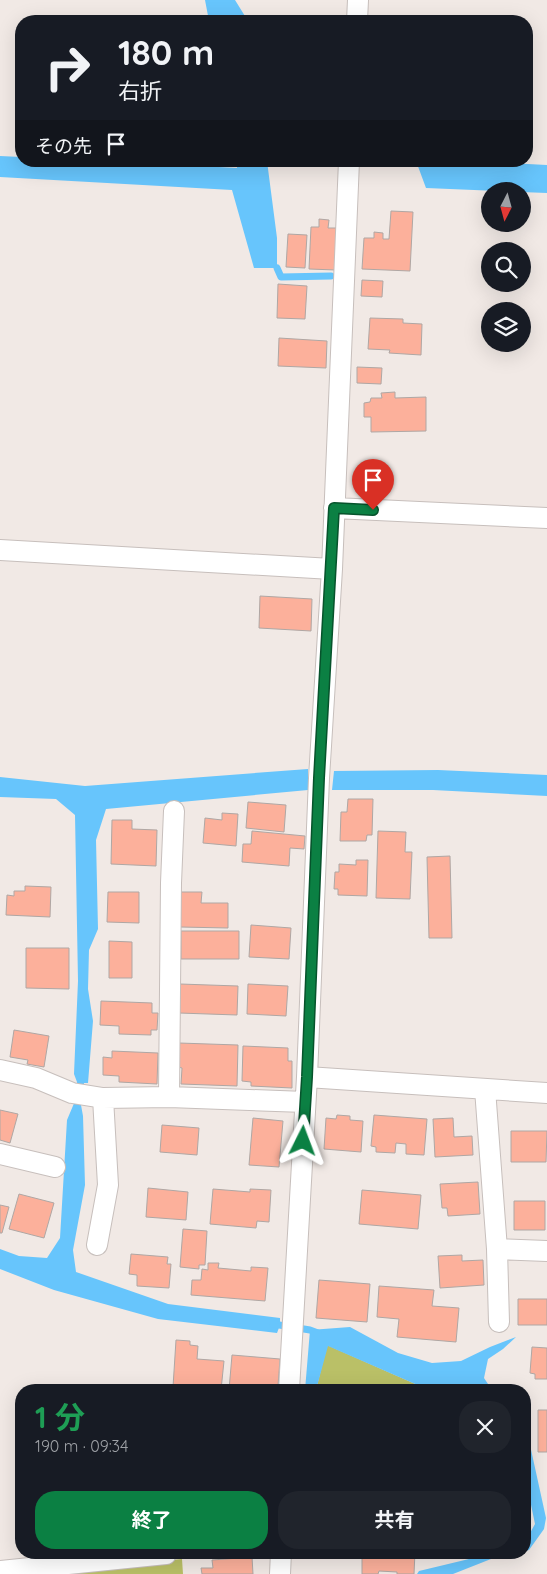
<!DOCTYPE html>
<html lang="ja">
<head>
<meta charset="utf-8">
<style>
	:root { --surface:#171b24; --page:#20242c; --text:#f1f3f6; --muted:#9ea1a6; --accent:#0b8043 }
	body { margin:0; font-family:Quicksand,"Noto Sans JP",sans-serif; background:var(--page); color:var(--text); height:100vh; display:flex; flex-direction:column; font-size:19px; white-space:nowrap }
	* { box-sizing:border-box; margin:0 }
	p { font-size:16px; color:var(--muted) }
	.icon { flex:none; width:28px; height:28px; fill:none; stroke:currentColor; stroke-width:2; stroke-linecap:round; stroke-linejoin:round }
	.map { position:relative; flex:1; overflow:hidden }
	.panel { position:absolute; left:15px; top:1384px; width:516px; height:175px; display:flex; flex-direction:column; background:var(--surface); border-radius:20px; box-shadow:0 5px 20px #0002 }
	.panel>* { flex:none }
	.banner { position:absolute; left:15px; top:15px; width:518px; height:152px; border-radius:20px; box-shadow:0 5px 20px #0002; background:#171b24; color:var(--text); overflow:hidden }
	.needle { width:32px; rotate:186deg }
	.fabs { position:absolute; left:481px; top:182px; display:grid; gap:10px }
	.fabs a { display:grid; place-items:center; width:50px; height:50px; border-radius:50%; background:var(--surface); box-shadow:0 5px 20px #0002; font-size:25px }
	.pin { position:absolute; display:grid; place-items:center; width:42px; height:42px; color:#fff; margin:-51px -21px; border-radius:50% 50% 50% 0; rotate:-45deg; box-shadow:0 0 5px #0007 }
	.pin .icon { rotate:45deg }
	.me { position:absolute; width:55px; margin:-28px; rotate:3deg; stroke-linejoin:round; filter:drop-shadow(0 0 4px #0008) }
	.turn { display:flex; align-items:center; gap:18px; height:105px; padding:0 20px; font-size:22px }
	.turn .icon { width:65px; height:65px; stroke-width:2.5 }
	.turn b { display:block; font-size:35px; line-height:42px }
	.then { display:flex; align-items:center; height:48px; padding:0 20px; background:#0003; gap:10px; font-size:19px }
	.round { display:grid; place-items:center; flex:none; width:52px; height:52px; border-radius:20px; background:var(--page) }
	.headline { display:flex; align-items:center; justify-content:space-between; height:85px; padding:0 20px }
	h1 { font-size:30px; font-weight:700; line-height:38px; color:#1e9e55 }
	.action { display:flex; gap:10px; margin-top:auto; padding:10px 20px }
	.action a { flex:1; height:58px; border-radius:20px; background:var(--accent); color:#fff; font-size:20px; font-weight:700; line-height:58px; text-align:center }
	.action a+a { background:var(--page); color:var(--text) }
	.map>svg:first-child { display:block }
	.green { fill:#bac067 }
	.water { fill:#67c5fc }
	.lines { fill:none; stroke-linecap:round; stroke-linejoin:round }
	.stream { stroke:#67c5fc; stroke-width:7 }
	.building { fill:#fcb09b; stroke:#afa7a4 }
	.street-casing { stroke:#c7bfbc; stroke-width:22 }
	.street { stroke:#fff; stroke-width:20 }
	.route-casing { stroke:#07532c; stroke-width:12 }
	.route { stroke:#0b8043; stroke-width:9 }
</style>
</head>
<body>
<div class="map">
<svg width="547" height="1574" viewBox="0 0 547 1574">
	<rect width="100%" height="100%" fill="#f1e9e5"/>
	<!-- green -->
	<path class="green" d="M327 1345 429 1390H430H316Z
		M182 1559 183 1574H31Z"/>
	<!-- water -->
	<path class="water" d="M205 0H235L248 21H209Z
		M0 156 21 157V161H108L237 168 236 161H267L277 238V268H254L232 190 0 177Z
		M416 161H468L547 165V193L426 188Z
		M308 769V790L106 809 96 840 98 929 89 950 88 989 93 1021 88 1083H84L81 1105 83 1116 85 1185 73 1250 76 1272 168 1304 280 1318V1325L277 1333 158 1319 54 1290 0 1269V1249L19 1256 47 1258 60 1238 67 1120 75 1101 77 1082 74 1074 78 981 75 815 56 799 0 797V777L85 786Z
		M438 770 547 775V796L433 790H332L334 771Z
		M350 1327 398 1353 432 1363 461 1361 490 1347 516 1337 503 1349 488 1359 484 1378 492 1390H429L328 1346 316 1390H305L310 1330Z
		M525 1438 530 1445 546 1518 544 1529 529 1550 525 1551V1542L535 1524 525 1476Z
		M494 1553H518L491 1559 453 1574H417L419 1571Z"/>
	<g class="lines">
		<!-- stream -->
		<path class="stream" d="M277 268 281 277 331 276
			M273 1324 310 1330 318 1333"/>
	</g>
	<!-- building -->
	<path class="building" d="M272 18 325 21H272Z
		M391 211 413 212 410 271 362 269 364 238H374V232L383 233V239H389Z
		M319 219 329 220 328 228H338L336 270 309 269 311 227H319Z
		M288 234 307 235 305 268 286 267Z
		M362 280 383 281 382 297 361 296Z
		M278 284 307 286 305 319 277 318Z
		M370 318 403 319V323L422 324 421 355 389 353 390 350 368 349Z
		M279 338 327 341 326 368 278 366Z
		M357 367 382 368 381 384 357 383Z
		M395 392V398L426 397V431L371 432V417H364V403L370 402 371 398H382L381 393Z
		M260 596 312 599 311 631 259 628Z
		M348 799H373L372 835H367L366 841H340L341 812H347Z
		M248 802 286 805 284 832 246 828Z
		M222 813 238 814 236 846 203 843 205 818 222 820Z
		M112 820H132V829L157 830 156 866 111 864Z
		M252 831 305 836 304 849 290 848 289 866 242 862 243 844H251Z
		M378 831 406 832 405 852H412L410 899 376 898Z
		M450 856 452 938H429L427 857Z
		M356 860H368L367 896 338 895V889H334L335 872H339V864L356 865Z
		M25 886 51 887 50 917 6 915 7 895 14 896V891H25Z
		M108 892H139V923L107 922Z
		M180 892H202L201 903H228V928L180 927Z
		M251 925 291 928 289 959 249 957Z
		M181 931H239V959H181Z
		M109 941 132 942V978H109Z
		M26 948H69V989L26 988Z
		M180 984 238 986 237 1015 179 1013Z
		M248 984 288 986 286 1016 247 1014Z
		M101 1001 152 1003V1013H158L157 1030H151V1035L119 1034V1026L100 1025Z
		M14 1030 49 1036 44 1067 27 1064 28 1060 10 1057Z
		M179 1043 238 1045 237 1086 181 1084 182 1068 178 1067Z
		M243 1046 288 1048V1061H292V1088L251 1086V1082L242 1081Z
		M112 1051 158 1053 157 1084 119 1082V1076L103 1075V1057L112 1058Z
		M0 1110 18 1114 10 1143 0 1140Z
		M337 1115 350 1116V1120L363 1121 361 1152 324 1149 326 1118 336 1119Z
		M374 1115 427 1119 424 1155 406 1154V1144L396 1143 395 1153 376 1152V1147L371 1146Z
		M253 1118 283 1121 279 1167 249 1165Z
		M453 1118 454 1137 472 1136 473 1155 435 1157 433 1119Z
		M162 1125 199 1128 197 1155 160 1152Z
		M511 1131H547L546 1162H511Z
		M478 1182 480 1214 448 1216 447 1208H442L440 1184Z
		M148 1188 188 1192 186 1220 146 1217Z
		M213 1189 250 1192V1189L271 1190 269 1222 257 1221 256 1228 210 1224Z
		M362 1190 421 1195 418 1229 359 1224Z
		M19 1194 54 1203 44 1238 9 1229Z
		M514 1201H545V1230H514Z
		M0 1205 9 1207 2 1233H0Z
		M183 1229 207 1231 205 1265H199V1269L180 1267Z
		M131 1254 168 1257 167 1264H171L169 1288 137 1286V1275L129 1274Z
		M462 1255V1261L483 1260 484 1285 440 1288 438 1256Z
		M208 1263H219L218 1268 251 1271V1267L268 1268 265 1301 191 1295 192 1280H201L202 1269 208 1270Z
		M319 1280 370 1284 367 1322 316 1318Z
		M379 1286 434 1290 432 1306 459 1308 456 1342 397 1337 399 1319 377 1317Z
		M518 1299H547V1325H518Z
		M176 1340 190 1341V1345L198 1346 197 1359 224 1361 221 1390H182V1388L173 1387Z
		M532 1347 547 1348V1379H535V1374L530 1373Z
		M232 1355 280 1359 278 1386H274V1390H229Z
		M538 1410H547V1452H538Z
		M362 1552H415L414 1574H397V1572L379 1571 378 1574H362Z
		M252 1557 253 1574H202L201 1568H213L212 1560Z"/>
	<g class="lines">
		<!-- street casing -->
		<g class="street-casing">
			<path id="street" d="M357 21 358 0
				M334 508 547 518
				M0 550 332 569
				M0 1070 36 1078 72 1093 103 1098 169 1097 305 1102
				M307 1077 547 1093
				M485 1089 497 1249 499 1322
				M169 1097 171 883 174 811
				M0 1154 55 1167
				M97 1245 108 1185 103 1098
				M497 1249 547 1251
				M289 1390 307 1077 319 778 332 569 349 161
				M0 1571 166 1554 167 1552
				M280 1574 281 1552"/>
		</g>
		<!-- street -->
		<use href="#street" class="street"/>
	</g>
	<g class="lines">
		<!-- route casing -->
		<g class="route-casing">
			<path id="route" d="M303 1141 307 1077 319 778 334 508 373 510"/>
		</g>
		<!-- route -->
		<use href="#route" class="route"/>
	</g>
</svg>
<div class="fabs">
<a><svg class="needle" viewBox="-14 -14 28 28"><path d="M0-13l5 13h-10z" fill="#e53935"/><path d="M0 13l5-13h-10z" fill="#9ea1a6"/></svg></a>
<a><svg class="icon" aria-label="search" viewBox="0 0 24 24"><circle cx="10" cy="10" r="6"/><path d="M15 15l6 6"/></svg></a>
<a><svg class="icon" aria-label="layers" viewBox="0 0 24 24"><path d="M12 4l9 5-9 5-9-5zM3 14l9 5 9-5"/></svg></a>
</div>
<div class="pin" style="left:373px;top:510px;background:#d93025"><svg class="icon" aria-label="arrive" viewBox="0 0 24 24"><path d="M6 21V4h12l-3 4 3 4H6"/></svg></div>
<svg class="me" style="left:303px;top:1141px" viewBox="-20 -20 40 40"><path d="M0-17L14 15 0 8-14 15z" fill="#0b8043" stroke="#fff" stroke-width="4"/></svg>
<div class="banner">
<div class="turn"><svg class="icon" aria-label="right" viewBox="0 0 24 24"><path d="M7 20v-9h11M14 6l5 5-5 5"/></svg><div><b>180 m</b>右折</div></div>
<div class="then">その先<svg class="icon" aria-label="arrive" viewBox="0 0 24 24"><path d="M6 21V4h12l-3 4 3 4H6"/></svg></div>
</div>
<section class="panel">
<div class="headline"><div><h1>1 分</h1><p>190 m · 09:34</p></div><a class="round"><svg class="icon" aria-label="close" viewBox="0 0 24 24"><path d="M6 6l12 12M18 6L6 18"/></svg></a></div>
<div class="action"><a>終了</a><a>共有</a></div>
</section>
</div>
</body>
</html>
